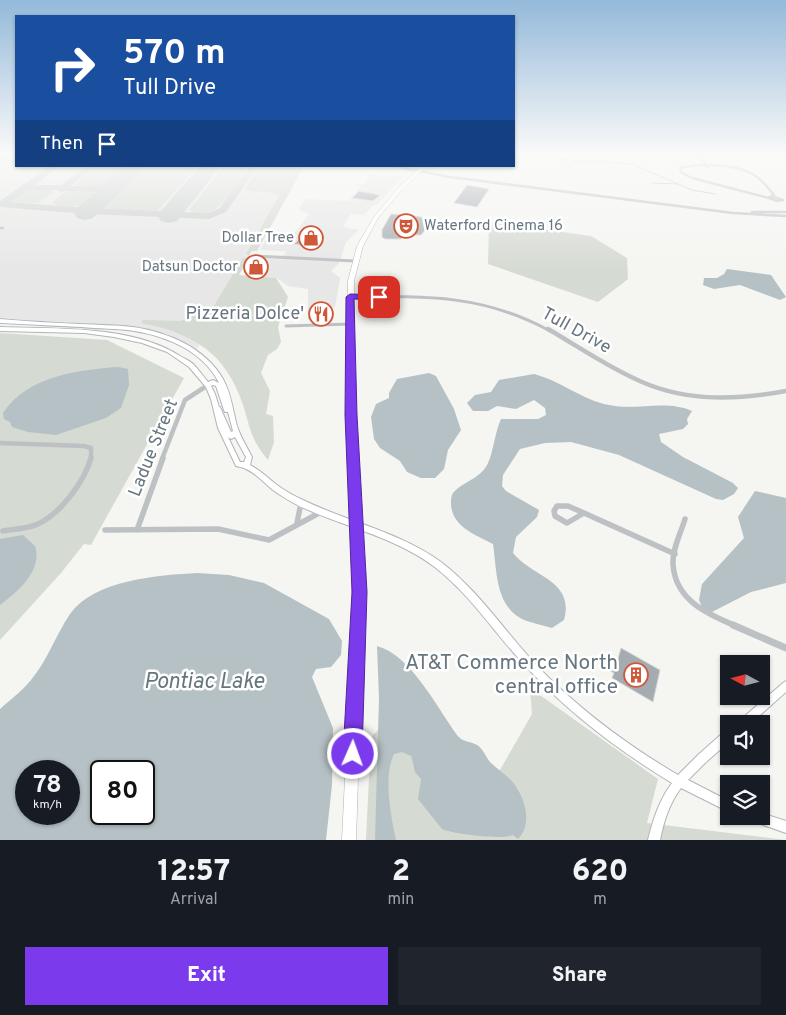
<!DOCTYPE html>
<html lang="en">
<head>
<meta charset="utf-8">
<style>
	:root { --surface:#171b24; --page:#20242c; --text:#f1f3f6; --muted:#9ea1a6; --accent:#7c3aed }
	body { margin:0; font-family:Overpass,sans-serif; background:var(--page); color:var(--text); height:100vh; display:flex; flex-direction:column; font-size:19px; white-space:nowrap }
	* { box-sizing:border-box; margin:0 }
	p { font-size:16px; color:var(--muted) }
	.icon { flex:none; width:28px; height:28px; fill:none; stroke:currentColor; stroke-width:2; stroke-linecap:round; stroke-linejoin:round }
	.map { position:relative; height:840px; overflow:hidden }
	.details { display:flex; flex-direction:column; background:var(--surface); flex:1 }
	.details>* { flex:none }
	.top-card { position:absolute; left:15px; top:15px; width:500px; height:152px; border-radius:0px; box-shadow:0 1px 4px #0004; background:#1a4fa0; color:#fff; overflow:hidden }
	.needle { width:32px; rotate:277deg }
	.fabs { position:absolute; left:720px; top:655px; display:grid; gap:10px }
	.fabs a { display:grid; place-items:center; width:50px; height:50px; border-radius:0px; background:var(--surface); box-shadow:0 1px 4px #0004; font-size:25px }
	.speed { position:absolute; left:15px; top:760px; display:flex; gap:10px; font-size:25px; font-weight:700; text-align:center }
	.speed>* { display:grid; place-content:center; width:65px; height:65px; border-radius:50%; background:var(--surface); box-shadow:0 1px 4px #0004; line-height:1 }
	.speed small { font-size:12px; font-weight:400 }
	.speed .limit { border:2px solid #111; border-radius:8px; background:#fff; color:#111 }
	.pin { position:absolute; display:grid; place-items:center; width:42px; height:42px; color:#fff; margin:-21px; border-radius:10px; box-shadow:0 2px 8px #0006 }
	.me { position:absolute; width:55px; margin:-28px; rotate:2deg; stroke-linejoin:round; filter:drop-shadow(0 0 4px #0008) }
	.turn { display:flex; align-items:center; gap:18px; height:105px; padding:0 25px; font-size:22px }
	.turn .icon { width:65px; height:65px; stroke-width:2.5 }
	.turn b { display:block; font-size:35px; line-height:42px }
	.then { display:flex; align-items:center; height:48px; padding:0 25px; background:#0003; gap:10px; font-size:19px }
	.eta { display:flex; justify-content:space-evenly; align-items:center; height:85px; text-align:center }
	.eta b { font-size:30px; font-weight:800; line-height:35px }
	.cta { display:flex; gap:10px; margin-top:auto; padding:10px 25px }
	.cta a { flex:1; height:58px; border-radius:0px; background:var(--accent); color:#fff; font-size:20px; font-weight:800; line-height:58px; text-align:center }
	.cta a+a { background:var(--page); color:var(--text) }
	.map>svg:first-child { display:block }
	.built { fill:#e6e7e6 }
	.green { fill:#d5dad2 }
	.water { fill:#b6c1c5; fill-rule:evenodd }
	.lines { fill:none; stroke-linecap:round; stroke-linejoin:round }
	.stream { stroke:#b6c1c5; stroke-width:1 }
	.taxiway { fill:#cacdce; fill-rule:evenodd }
	.runway { fill:#cacdce; fill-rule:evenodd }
	.building { fill:#a5acb1; stroke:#d7d7d5 }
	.secondary-casing { stroke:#b0b5b8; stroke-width:2 }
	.highway-casing { stroke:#b1b4b7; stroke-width:1 }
	.street-far4 { stroke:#bdc1c4; stroke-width:2.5 }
	.street-far3 { stroke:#bdc1c4; stroke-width:3 }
	.street-far2 { stroke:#bdc1c4; stroke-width:4.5 }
	.street-far1 { stroke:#bdc1c4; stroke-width:5.5 }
	.street { stroke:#bdc1c4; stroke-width:7 }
	.secondary { fill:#fff; fill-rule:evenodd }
	.highway { fill:#fff; fill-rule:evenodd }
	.route { fill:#7c3aed; stroke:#51269a }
	.labels { text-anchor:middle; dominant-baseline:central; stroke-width:5; stroke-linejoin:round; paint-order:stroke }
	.far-poi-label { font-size:15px; fill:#687680; stroke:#fff; text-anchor:end }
	.poi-label { font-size:18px; fill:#687680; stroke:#fff; text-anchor:end }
	.street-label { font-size:18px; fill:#687680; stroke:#fff }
	.near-poi-label { font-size:21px; fill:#687680; stroke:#fff; text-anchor:end }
	.near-water-label { font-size:22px; font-style:italic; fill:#63777d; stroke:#fff }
</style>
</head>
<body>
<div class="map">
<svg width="786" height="840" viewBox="0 0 786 840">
	<rect width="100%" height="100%" fill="#f5f5f2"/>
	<!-- built -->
	<path class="built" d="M5 153H16V166H304L257 251H252L197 349 167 334 134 327 0 318V156Z
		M369 174 403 177 377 205H373L364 215 351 214 343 227 359 230 346 242 339 263 331 271 340 278 335 307 332 308 330 317 327 318 308 320V289L288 286 277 278 261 277 259 270 265 258 277 259 285 254 286 251 260 250 266 239 289 240 309 214 298 210 305 199 348 201 360 187 356 186 357 184H366Z"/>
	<!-- green -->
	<path class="green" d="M94 166H131C112 183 101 192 75 185Z
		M144 166H198L157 211H128L102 208Z
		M224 166H249C235 185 218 225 189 210Z
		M259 166H283L282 169 302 170 257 251H252L249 255 246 254 279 196C271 189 256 194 245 189Z
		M49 189 53 191V193L37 203 11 202 28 190Z
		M70 191 100 193C87 206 70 211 52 203L62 194Z
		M489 222 591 236 627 258 628 279 598 302 488 264Z
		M249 257 239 275 276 278 288 297 278 327 281 342 277 349 268 355 261 373 270 391 266 414 273 416 274 442 268 460C250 438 251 430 243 405 226 353 193 333 141 323L143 320 180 321 212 309 243 258Z
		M0 333 107 340 184 378 91 545 84 544 61 573 0 640Z
		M530 688 658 779 647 823 786 840H366L371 737 383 725 411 756 414 768 496 777 532 714Z"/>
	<!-- water -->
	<path class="water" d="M727 269 771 275 786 297 780 300 740 285 714 289 703 285 704 278H717L724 274Z
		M118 367 128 369 129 385 121 408 106 418 56 435 28 432 12 427 10 422 4 419 3 413C27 376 78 370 118 367Z
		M429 373 436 376 454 409 461 430 448 450 444 469 435 478H421L407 472 400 461 380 448 374 439 371 417 376 404 389 398V393L397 379Z
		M534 374C561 381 582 400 609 405 636 411 667 399 692 411L687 419 688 424 683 429 659 434 661 442 683 457 733 483 738 488 734 494 723 500 716 499 619 455 571 442 545 443 520 449 503 475 502 486 506 491 539 510 537 517 516 537 513 553C532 577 575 580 564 620L552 628C543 625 531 623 522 619 495 605 497 570 493 544 476 535 452 527 451 504 451 498 451 494 456 490 466 481 482 477 488 463 493 453 495 432 501 419H538L546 415 545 408 534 400 516 409 497 406 488 411H473L467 403 475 395 491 392 499 380Z
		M755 491 786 498V583L751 592 712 612 702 607 699 600 702 584 744 538 738 517Z
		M23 535 35 546C43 571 17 592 0 605V539Z
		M197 573 229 575 264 583 329 619 342 641 341 655 331 667 316 669 312 677 333 728 332 785 326 840H0V709C10 700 22 691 31 680 47 661 56 635 70 614 94 580 159 575 197 573ZM26 771H69V814H26ZM101 771H144V814H101Z
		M377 646C411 655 438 709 457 735 462 742 470 741 477 745 483 748 486 758 491 763 497 769 505 774 511 780 524 795 534 823 518 839L513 835C502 840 453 834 442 829L418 799 421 779 415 772 411 756 402 752 394 754C383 776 391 817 396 840H375L379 698Z"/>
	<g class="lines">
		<!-- stream -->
		<path class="stream" d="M613 153 636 157
			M514 156 632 164 692 190 715 194
			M566 161 570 169
			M632 164 643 153
			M652 183 678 184"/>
		<!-- taxiway -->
		<path class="taxiway" d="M50 166H60L35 185H61L86 166H95L71 186H96L119 181 123 183 96 192 65 191 61 193 57 190H28L10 202 87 208 208 213 220 208 250 166H258L226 212 209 219 87 214 0 207V201Z"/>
		<!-- runway -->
		<path class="runway" d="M126 166H148L93 218 85 220 77 218 74 213 77 208Z
			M200 166H221L177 221 169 223 161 221 157 216 161 211Z"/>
	</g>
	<!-- building -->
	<path class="building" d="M467 185 489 189 477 207 454 203Z
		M359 191 380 195 373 201 352 198Z
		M391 214 411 215 434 220 433 224H430L421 235H408L402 236 401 239H385L382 237V230Z
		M305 233 322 235 313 247 294 244Z
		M621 648 660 670 653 702 612 678 614 673 604 668 607 656 617 662Z"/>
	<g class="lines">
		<!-- secondary casing -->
		<g class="secondary-casing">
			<path id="secondary" d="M0 319C27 321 53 323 80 324 98 325 116 325 133 327 168 332 205 348 223 379 231 393 233 411 237 426 241 438 247 447 252 457L250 465C260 470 268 478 277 485 285 491 294 496 303 500 348 522 400 532 441 562 479 591 505 632 538 667 580 710 627 745 678 775L699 754 725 731 729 730V742L706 762 688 780 729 801V812L681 788C669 804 664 821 660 840H648C653 820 659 800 672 783 621 752 574 717 533 674 499 640 474 598 436 568 396 537 344 527 299 506 290 501 281 496 273 490 264 483 257 474 246 469 243 467 239 467 236 466L218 428 211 399 206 387 189 367 167 352 142 343 114 337 84 333 0 331V327C56 329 132 325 180 356 185 359 190 361 193 364 199 370 203 376 208 382L213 380 219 383C204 352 167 336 134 331 117 328 98 329 81 327 54 326 27 324 0 323ZM213 385 216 386 224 410 225 412H228L233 431 231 432 220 407H219L215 394 211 386ZM228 437 231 439 235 437 246 457 244 462H240Z
				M786 681V692L750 724H737L739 721 783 683Z
				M761 813 786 821V833L749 820 748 816H761Z"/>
		</g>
		<!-- highway casing -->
		<g class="highway-casing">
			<path id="highway" d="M422 166H427L401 191 378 218 363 246 354 281 355 415 364 593 356 840H342L354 593 347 415 348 281 357 246 374 217 397 189Z"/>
		</g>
		<!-- street-far4 -->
		<path class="street-far4" d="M697 153 708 167
			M0 159 10 153
			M393 166 450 177 733 213 786 216
			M771 196 783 200 777 201 769 198Z
			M769 198 692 178 682 173 680 168C699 163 733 164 751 173 760 178 768 187 774 195
			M752 212H786
			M0 228H3"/>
		<!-- street-far3 -->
		<path class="street-far3" d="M255 256 355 261
			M350 297C424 296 483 294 550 331
			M286 326 351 324"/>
		<!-- street-far2 -->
		<path class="street-far2" d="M548 329C579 347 609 368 642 382 688 402 738 400 786 391
			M0 443 84 446 91 448V459
			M162 459 185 400 208 385"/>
		<!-- street-far1 -->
		<path class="street-far1" d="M557 506H568L584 513 567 523 555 516 554 511Z
			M584 513 675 554
			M685 519C681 533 672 549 673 564 675 600 707 614 736 626
			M297 523 301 503
			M105 530 218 529 269 540 321 512
			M137 530 163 458
			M3 531C14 529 27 529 38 524 61 513 84 482 91 458"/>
		<!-- street -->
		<path class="street" d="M733 625 786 648"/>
		<!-- secondary -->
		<use href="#secondary" class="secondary"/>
		<!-- highway -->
		<use href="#highway" class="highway"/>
	</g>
	<!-- sky -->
	<linearGradient id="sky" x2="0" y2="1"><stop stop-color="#94b9da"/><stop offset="0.57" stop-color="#fafaf9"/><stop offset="1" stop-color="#fafaf9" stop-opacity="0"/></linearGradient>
	<rect width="786" height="270" fill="url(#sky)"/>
	<!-- route -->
	<path class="route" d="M350 294 379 295 384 297 379 300 354 299 357 415 367 592 362 754 359 761 353 764 346 761 343 754 352 592 345 415 346 297Z"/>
	<!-- icons -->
	<defs>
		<g id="theatre-ring" transform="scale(1.25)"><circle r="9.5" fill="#fff" stroke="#cf5839" stroke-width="1.5"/><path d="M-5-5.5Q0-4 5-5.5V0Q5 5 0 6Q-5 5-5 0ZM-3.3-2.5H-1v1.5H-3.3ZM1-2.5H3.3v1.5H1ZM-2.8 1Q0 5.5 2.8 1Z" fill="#cf5839"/></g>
		<g id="shop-ring" transform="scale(1.25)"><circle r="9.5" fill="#fff" stroke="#cf5839" stroke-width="1.5"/><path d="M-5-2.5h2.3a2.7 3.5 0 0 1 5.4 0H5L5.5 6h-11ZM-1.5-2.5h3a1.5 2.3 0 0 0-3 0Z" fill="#cf5839"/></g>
		<g id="restaurant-ring" transform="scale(1.25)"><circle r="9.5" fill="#fff" stroke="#cf5839" stroke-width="1.5"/><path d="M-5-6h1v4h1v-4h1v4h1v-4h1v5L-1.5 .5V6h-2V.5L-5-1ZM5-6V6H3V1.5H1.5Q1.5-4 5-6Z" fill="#cf5839"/></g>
		<g id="building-ring" transform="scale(1.25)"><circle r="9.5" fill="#fff" stroke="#cf5839" stroke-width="1.5"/><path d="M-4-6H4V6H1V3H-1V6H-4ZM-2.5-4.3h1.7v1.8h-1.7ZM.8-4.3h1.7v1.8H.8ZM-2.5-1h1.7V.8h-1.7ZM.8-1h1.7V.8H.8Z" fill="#cf5839"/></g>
	</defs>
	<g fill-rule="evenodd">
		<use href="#theatre-ring" x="406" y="226"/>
		<use href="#shop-ring" x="311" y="238"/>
		<use href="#shop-ring" x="256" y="267"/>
		<use href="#restaurant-ring" x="321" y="314"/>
		<use href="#building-ring" x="636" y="675"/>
	</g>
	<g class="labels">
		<!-- far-poi labels -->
		<g class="far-poi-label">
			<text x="424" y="226" text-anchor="start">Waterford Cinema 16</text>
			<text x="294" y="238">Dollar Tree</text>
			<text x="238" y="267">Datsun Doctor</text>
		</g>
		<!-- poi labels -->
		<g class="poi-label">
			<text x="304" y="314">Pizzeria Dolce'</text>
		</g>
		<!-- street labels -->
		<g class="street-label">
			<text transform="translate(576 331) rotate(29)">Tull Drive</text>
			<text transform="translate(154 448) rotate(-68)">Ladue Street</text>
		</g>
		<!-- near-poi labels -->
		<g class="near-poi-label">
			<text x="618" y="663">AT&amp;T Commerce North<tspan x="618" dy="24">central office</tspan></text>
		</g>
		<!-- near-water labels -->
		<g class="near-water-label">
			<text x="204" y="682">Pontiac Lake</text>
		</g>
	</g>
</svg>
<div class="fabs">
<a><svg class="needle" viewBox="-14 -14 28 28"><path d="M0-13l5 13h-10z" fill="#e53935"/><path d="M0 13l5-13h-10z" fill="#9ea1a6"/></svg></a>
<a><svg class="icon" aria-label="sound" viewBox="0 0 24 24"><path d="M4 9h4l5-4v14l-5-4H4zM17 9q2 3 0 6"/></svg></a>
<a><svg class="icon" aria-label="layers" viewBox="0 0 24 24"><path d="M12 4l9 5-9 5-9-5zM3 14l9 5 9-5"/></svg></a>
</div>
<div class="speed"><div>78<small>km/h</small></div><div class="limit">80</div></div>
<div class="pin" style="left:379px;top:297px;background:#d93025"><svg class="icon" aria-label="arrive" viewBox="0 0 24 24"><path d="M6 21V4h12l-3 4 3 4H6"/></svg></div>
<svg class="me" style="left:353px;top:754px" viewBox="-20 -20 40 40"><circle r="17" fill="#7c3aed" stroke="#fff" stroke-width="3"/><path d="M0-11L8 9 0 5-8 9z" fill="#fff"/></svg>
<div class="top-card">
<div class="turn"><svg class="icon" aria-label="right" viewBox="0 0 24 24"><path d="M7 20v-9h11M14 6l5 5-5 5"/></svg><div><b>570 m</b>Tull Drive</div></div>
<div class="then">Then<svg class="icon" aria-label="arrive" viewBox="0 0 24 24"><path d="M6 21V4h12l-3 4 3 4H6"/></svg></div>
</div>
</div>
<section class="details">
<div class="eta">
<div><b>12:57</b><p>Arrival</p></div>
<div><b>2</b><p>min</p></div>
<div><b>620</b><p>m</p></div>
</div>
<div class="cta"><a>Exit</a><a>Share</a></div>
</section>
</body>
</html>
